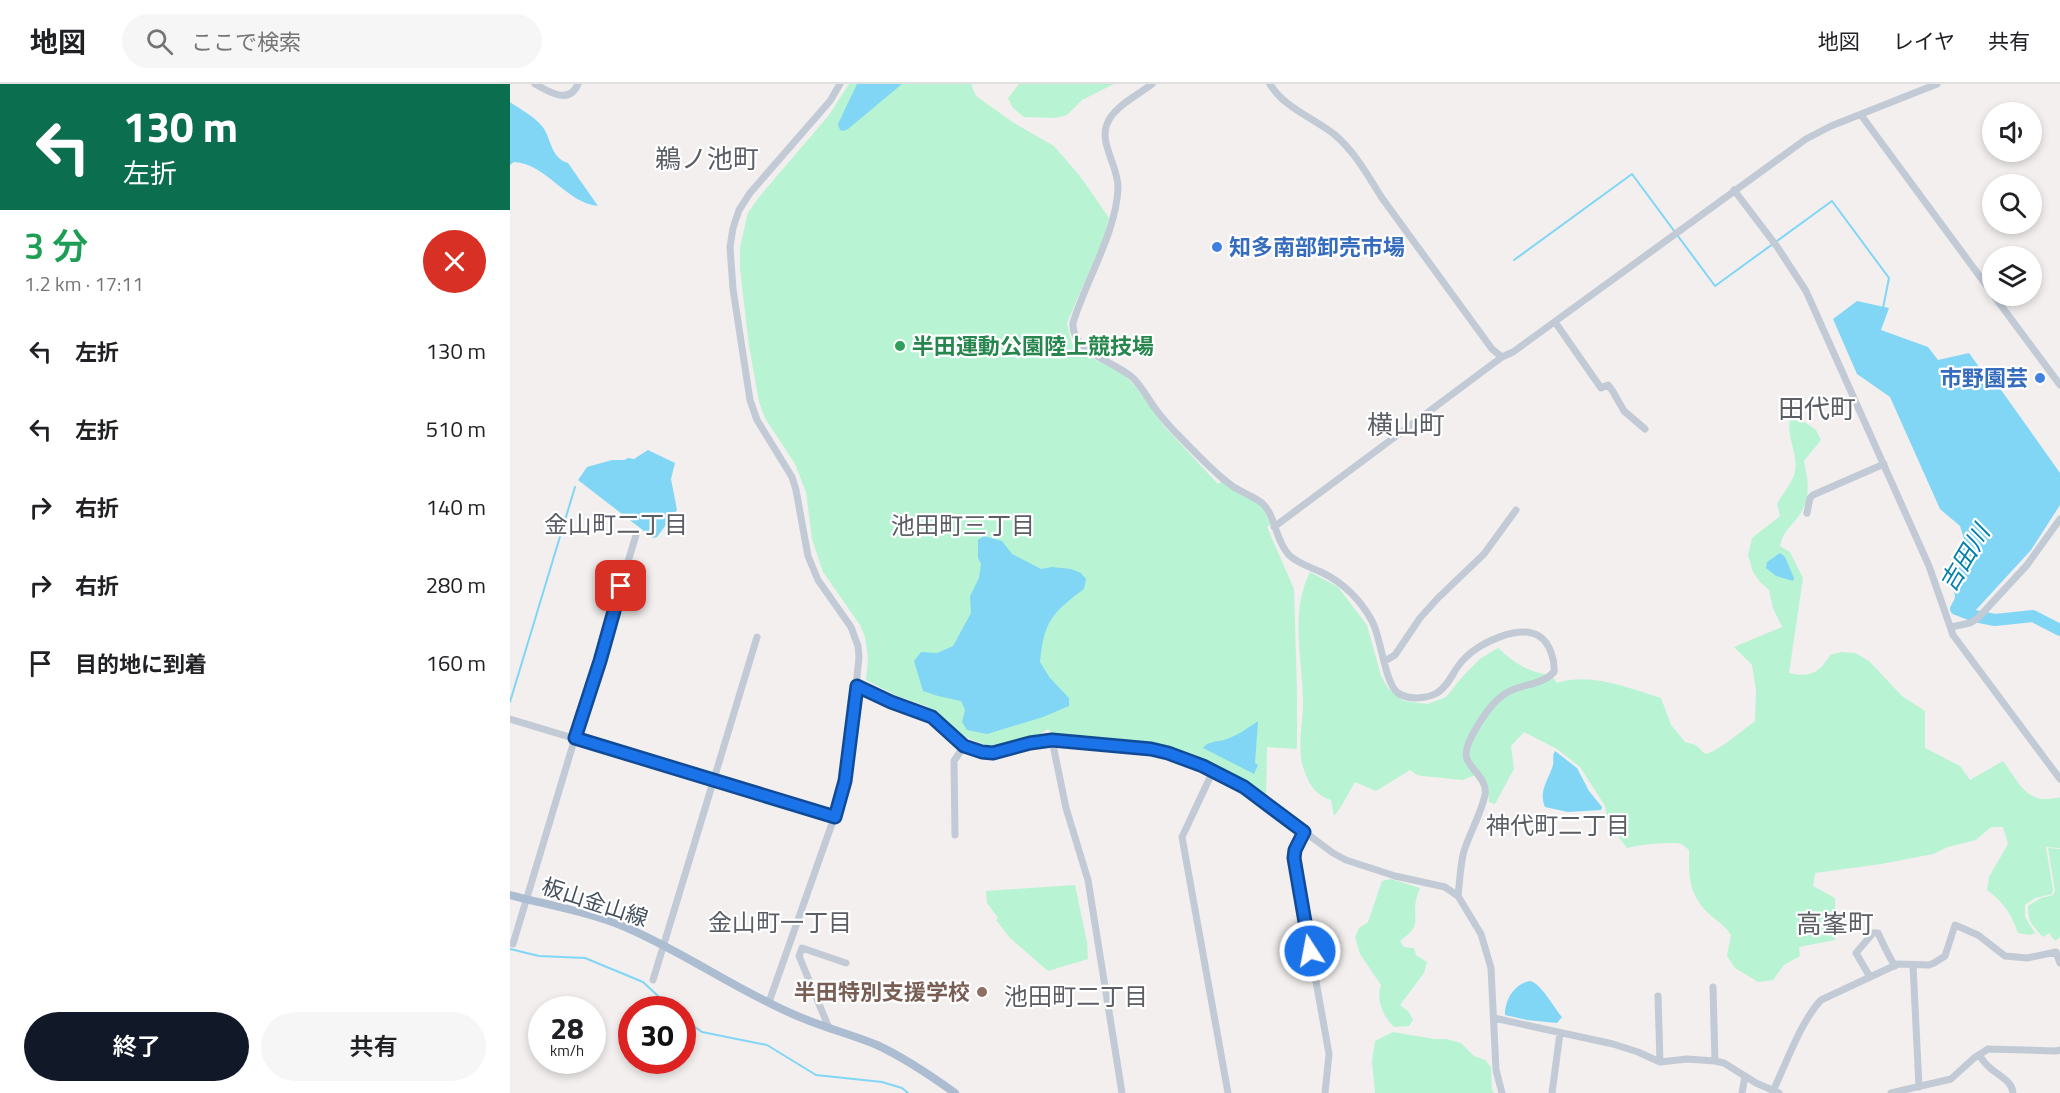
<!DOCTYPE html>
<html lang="ja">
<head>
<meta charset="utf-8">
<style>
	:root { --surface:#fff; --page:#f6f6f6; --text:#202124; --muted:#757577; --line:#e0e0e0; --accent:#111827 }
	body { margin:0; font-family:"Titillium Web","Noto Sans JP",sans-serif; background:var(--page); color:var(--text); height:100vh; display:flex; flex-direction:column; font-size:22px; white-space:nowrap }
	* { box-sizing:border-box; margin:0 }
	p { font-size:20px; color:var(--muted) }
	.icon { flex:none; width:33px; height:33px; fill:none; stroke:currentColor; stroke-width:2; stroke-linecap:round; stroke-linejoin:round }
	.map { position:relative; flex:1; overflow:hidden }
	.sheet { display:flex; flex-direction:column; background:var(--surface); width:510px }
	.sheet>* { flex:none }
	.banner { background:#0b6e4f; color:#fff; overflow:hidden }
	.buttons { position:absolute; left:1472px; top:18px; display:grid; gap:12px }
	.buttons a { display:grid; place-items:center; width:60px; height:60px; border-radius:50%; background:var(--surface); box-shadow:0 3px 9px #0003; font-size:30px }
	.speed { position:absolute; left:18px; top:912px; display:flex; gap:12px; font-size:30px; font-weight:700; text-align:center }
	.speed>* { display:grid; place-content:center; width:78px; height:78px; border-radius:50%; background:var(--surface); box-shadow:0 3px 9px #0003; line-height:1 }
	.speed small { font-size:15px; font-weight:400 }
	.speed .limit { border:9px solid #d22; background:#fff; color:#111 }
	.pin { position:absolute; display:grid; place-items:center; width:51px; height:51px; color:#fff; margin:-26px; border-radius:12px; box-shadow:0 3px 9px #0006 }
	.me { position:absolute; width:66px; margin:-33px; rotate:349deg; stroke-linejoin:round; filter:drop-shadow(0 0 4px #0008) }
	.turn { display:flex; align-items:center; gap:21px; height:126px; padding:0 24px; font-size:27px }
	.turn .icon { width:78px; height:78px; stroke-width:2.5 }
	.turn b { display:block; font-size:42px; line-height:51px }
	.round { display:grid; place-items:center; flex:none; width:63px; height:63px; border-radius:32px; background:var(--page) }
	.summary { display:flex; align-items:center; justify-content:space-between; height:102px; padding:0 24px }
	h1 { font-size:36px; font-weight:600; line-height:45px; color:#1e9e55 }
	.button { display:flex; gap:12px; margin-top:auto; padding:12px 24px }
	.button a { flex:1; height:69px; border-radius:36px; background:var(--accent); color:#fff; font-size:24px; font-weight:600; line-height:69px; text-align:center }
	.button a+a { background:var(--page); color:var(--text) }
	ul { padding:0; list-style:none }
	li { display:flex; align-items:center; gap:18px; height:78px; padding:0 24px }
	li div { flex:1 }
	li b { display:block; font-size:22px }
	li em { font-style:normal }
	header { display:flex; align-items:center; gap:36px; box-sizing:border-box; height:84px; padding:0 30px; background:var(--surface); border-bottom:2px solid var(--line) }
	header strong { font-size:28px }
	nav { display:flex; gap:33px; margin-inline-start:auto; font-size:21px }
	.search { width:420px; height:54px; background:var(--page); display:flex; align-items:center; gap:15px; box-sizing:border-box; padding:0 21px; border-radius:33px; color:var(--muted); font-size:22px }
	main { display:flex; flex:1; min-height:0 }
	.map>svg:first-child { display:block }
	.green { fill:#b8f4d3 }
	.water { fill:#81d6f5 }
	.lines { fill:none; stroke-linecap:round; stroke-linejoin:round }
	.stream { stroke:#81d6f5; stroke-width:2 }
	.river { stroke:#81d6f5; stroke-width:12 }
	.minor { stroke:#c1cad5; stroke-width:7 }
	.major { stroke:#acbcd1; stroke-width:8 }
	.route-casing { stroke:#114b97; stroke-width:15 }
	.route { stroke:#1a73e8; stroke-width:10 }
	.shop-dot { fill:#3f7fe0; stroke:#fff; stroke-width:2 }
	.leisure-dot { fill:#2e9e5b; stroke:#fff; stroke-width:2 }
	.education-dot { fill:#8d6e63; stroke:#fff; stroke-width:2 }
	.labels { text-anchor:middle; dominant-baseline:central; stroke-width:4.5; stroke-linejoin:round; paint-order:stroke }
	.shop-label { font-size:22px; font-weight:bold; fill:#366cbe; stroke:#fff; text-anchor:start }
	.leisure-label { font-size:22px; font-weight:bold; fill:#27864d; stroke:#fff; text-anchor:start }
	.street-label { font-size:22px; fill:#45515e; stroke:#fff }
	.education-label { font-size:22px; font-weight:bold; fill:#785e54; stroke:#fff; text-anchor:end }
	.neighbourhood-label { font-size:24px; fill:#5b5e65; stroke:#fff }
	.water-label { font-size:24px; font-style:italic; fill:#017fae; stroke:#fff }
	.quarter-label { font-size:26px; fill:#5b5e65; stroke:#fff }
</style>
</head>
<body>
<header>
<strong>地図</strong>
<div class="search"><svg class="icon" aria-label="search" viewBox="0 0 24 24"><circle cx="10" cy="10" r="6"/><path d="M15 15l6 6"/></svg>ここで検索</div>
<nav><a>地図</a><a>レイヤ</a><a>共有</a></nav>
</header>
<main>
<section class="sheet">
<div class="banner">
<div class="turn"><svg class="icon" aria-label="left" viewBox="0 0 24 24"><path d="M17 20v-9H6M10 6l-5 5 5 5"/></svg><div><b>130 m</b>左折</div></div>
</div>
<div class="summary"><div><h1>3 分</h1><p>1.2 km · 17:11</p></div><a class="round" style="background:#d93025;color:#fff"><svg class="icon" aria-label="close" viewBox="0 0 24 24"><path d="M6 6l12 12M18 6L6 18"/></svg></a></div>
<ul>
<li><svg class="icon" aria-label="left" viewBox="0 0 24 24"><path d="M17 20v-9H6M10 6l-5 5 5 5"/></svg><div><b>左折</b></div><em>130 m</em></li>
<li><svg class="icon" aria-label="left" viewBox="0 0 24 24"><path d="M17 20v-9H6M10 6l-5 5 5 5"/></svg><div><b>左折</b></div><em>510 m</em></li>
<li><svg class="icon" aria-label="right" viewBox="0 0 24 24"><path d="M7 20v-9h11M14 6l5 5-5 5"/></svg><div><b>右折</b></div><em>140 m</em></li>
<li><svg class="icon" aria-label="right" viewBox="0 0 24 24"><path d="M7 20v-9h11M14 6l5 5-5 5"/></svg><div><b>右折</b></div><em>280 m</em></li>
<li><svg class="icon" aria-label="arrive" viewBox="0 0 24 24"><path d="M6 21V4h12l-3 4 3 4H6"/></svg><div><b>目的地に到着</b></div><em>160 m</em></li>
</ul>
<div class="button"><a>終了</a><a>共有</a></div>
</section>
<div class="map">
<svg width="1550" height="1009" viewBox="0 0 1550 1009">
	<rect width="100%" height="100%" fill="#f2efee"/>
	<!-- green -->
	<path class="green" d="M339 0H461L466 12 504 39 544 62 570 92 599 134 594 153 557 239 562 260 572 269 612 289 626 303 653 341 708 400 713 396 751 421 761 440 757 443 784 505 787 607V665L757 663 756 714C730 695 701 679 671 669 632 655 579 655 538 651L541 648 538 645 530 650 488 661H475L451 651 430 630 416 622 387 612 356 596 358 574 355 553 350 541 313 488 302 455 296 408 285 380 255 334 249 318 239 262 230 185V163L238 129 249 113 319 31Z
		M509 0H604L572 16 557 31 545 34 514 33 503 24 498 14Z
		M1289 334 1306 346 1311 356 1294 377C1298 398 1302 414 1288 433 1280 444 1273 447 1270 462L1280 468 1293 494 1279 589C1299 594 1310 589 1320 571L1331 568 1345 569 1359 577 1392 612 1415 627V664L1450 682 1460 696 1493 677C1510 700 1517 722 1550 713V764L1536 763 1543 806 1542 810 1525 814 1515 821V833L1525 849 1520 851 1508 849C1501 829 1494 819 1477 806L1479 793 1498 760 1493 743H1481L1466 756 1438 763 1423 770 1371 780 1305 789 1303 802 1325 814V856L1289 863 1290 872 1274 881 1263 896 1248 898 1225 884 1217 872 1221 851C1214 840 1206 837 1197 828 1178 807 1179 793 1179 766 1176 764 1174 761 1171 760 1162 757 1126 761 1117 764L1098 739 1095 722 1070 683 1047 665 1014 648 1001 662 1004 685 985 720 979 718 978 702 970 689 953 696 913 692 907 691 900 686 866 707 845 698C838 709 833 722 824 732L821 716C804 711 798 698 793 683 787 663 793 639 793 619 793 574 779 530 800 488L828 503 857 541 871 592 878 604 894 617 918 620 936 613 953 592 970 575 988 564C1004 579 1019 589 1041 591L1047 599C1081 588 1118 604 1151 614L1161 641 1175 658 1186 661 1195 670C1206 669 1234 645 1245 637L1246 607 1242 581 1224 563 1272 543 1263 524 1259 506 1250 498 1243 488 1238 471 1242 454 1270 432 1267 420C1272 410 1284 397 1285 387 1288 369 1276 352 1280 335Z
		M1538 764 1550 765V853L1545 857 1539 849 1533 853C1522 841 1518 838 1518 822L1531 814 1543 811 1545 807Z
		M881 795 910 804C908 810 905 817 905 824 906 843 906 845 890 857L894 863 904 864 906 871 917 878 914 889 890 921 899 928 903 936 899 942 884 943C873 933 866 915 871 901L850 870 845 853 849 844 858 838 872 797Z
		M565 801 577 858 578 875 538 887 500 854 486 836 488 834 477 819 476 807Z
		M883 948 924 955H936L951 959 964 972 975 976 981 983 982 1005 984 1009H865L862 977 865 957Z"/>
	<!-- water -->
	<path class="water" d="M347 0H392L338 45 333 47 330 46 328 40Z
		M0 18C10 25 23 32 31 41 42 53 39 73 58 79L88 122C56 119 37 80 4 78L0 81Z
		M1347 217 1379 224 1371 246 1418 263 1428 276 1459 269 1485 305 1489 303 1550 389V421L1521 466 1465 527 1444 522 1445 511 1438 492 1442 474 1452 465 1454 455 1450 442 1430 425 1380 313 1347 290 1323 235Z
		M138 366 165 379 161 395 167 426 147 453 143 454 68 396 77 383 102 376H114L118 374 124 375Z
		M474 452 492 457 502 470 531 485 542 483 561 485 571 489 576 495 574 505C542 529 534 537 530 578L540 594 559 614V622L533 633 477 650 457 646 452 638 455 626 451 617 428 612 413 607 404 577 411 568 427 569 443 562 461 529 460 512 469 494 471 480 468 474V456Z
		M1270 469 1275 473 1284 494 1283 497 1266 492 1256 484 1257 478Z
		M748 637 745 679 748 681 744 690 693 664C698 657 706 658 714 656 727 652 738 644 748 637Z
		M1045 667 1067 684 1079 707 1092 723 1091 726 1058 728 1035 723C1028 707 1039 695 1043 681 1044 674 1042 672 1045 667Z
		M1020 897C1031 899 1044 924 1052 933L1047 939 1017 936 995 931C995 916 1004 900 1020 897Z"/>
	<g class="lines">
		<!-- stream -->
		<path class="stream" d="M1004 176 1122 90 1205 202 1322 117 1379 194 1373 224
			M0 618 65 403
			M0 865 29 872 75 874 133 898 163 926
			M172 934 192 948 257 961 306 991 372 998 392 1004 398 1009"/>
		<!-- river -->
		<path class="river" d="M1455 509 1446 525 1464 532 1485 536 1523 532 1550 546"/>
		<!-- minor -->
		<path class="minor" d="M25 0C39 8 59 21 68 0
			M642 0C628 11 603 23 597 40 589 59 608 82 608 103 607 147 576 196 563 239 561 268 604 277 623 294 632 303 637 313 644 323 652 334 662 345 671 354 687 370 702 387 721 401 730 408 742 411 752 419 766 432 765 456 779 471 787 479 800 483 811 488 834 499 850 515 862 537 871 553 875 600 888 609 898 616 916 615 927 609 941 600 943 585 955 574 970 559 1008 540 1029 552 1040 559 1045 576 1044 588 1029 604 1005 598 987 616 978 625 951 661 957 675 962 687 978 696 975 711 971 730 960 748 954 767 950 781 950 797 948 812
			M760 0C774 24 804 34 825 51 845 68 858 92 872 114L982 265 992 273
			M1351 31 1482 209
			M1224 106 1268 164 1296 207 1419 482 1443 551 1550 695
			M1484 212 1550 301
			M1045 238 1091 304 1098 301 1102 306 1114 327 1135 345
			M1297 429 1300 414 1303 411 1374 380
			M764 443 992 273 1003 268 1296 55 1321 42 1427 0
			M1441 543 1460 539 1468 534 1517 481 1550 435
			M875 577 885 571 910 534 928 514 974 470 1006 426
			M347 602 381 618 413 628 429 638 454 662 472 668 483 669 497 666 520 659 542 656 641 665 668 672 693 682 734 703 823 769 836 776 885 792 935 803 948 812 971 850 981 884 986 986 992 1009
			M0 635 325 733
			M542 656 556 724 578 796 612 1009
			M703 687 672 753 718 1009
			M794 748 785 767 784 774 819 970 815 1009
			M445 751 444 677 454 662
			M3 860 126 451
			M1403 881 1409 1003
			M1360 893 1346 869 1363 849H1368C1373 860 1378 871 1385 882
			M143 896 247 553
			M1203 903 1205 977
			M1148 912 1150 978
			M259 918 331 714 343 633 349 573 348 562 341 543 308 496 298 472 286 406 282 393 247 336 240 316 223 205 220 163 223 144 229 126 240 109 320 17 330 0
			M984 934 1103 960 1128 968 1150 978 1177 975 1205 977 1214 979 1246 999 1269 1009
			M319 944 289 872 292 864 336 879
			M1469 971C1472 975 1475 980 1479 983 1487 991 1502 996 1503 1009
			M1263 1007C1276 980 1291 937 1311 916L1388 880 1419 881 1424 879 1435 872 1445 841 1468 851 1495 872 1517 874 1546 868 1550 879
			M1042 1009 1050 949
			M1232 1009 1235 992
			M1381 1009 1441 995 1464 974 1478 965 1546 967 1550 966"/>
		<!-- major -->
		<path class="major" d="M0 811C38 821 79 828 115 843 174 868 226 906 285 931 312 943 340 950 367 961 395 974 420 991 445 1009"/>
	</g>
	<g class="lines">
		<!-- route casing -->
		<g class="route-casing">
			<path id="route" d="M111 502 90 577 65 654 325 733 335 697 347 602 381 618 422 633 454 662 472 668 483 669 520 659 542 656 641 665 658 669 693 682 734 703 794 748 785 766 784 774 800 867"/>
		</g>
		<!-- route -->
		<use href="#route" class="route"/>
	</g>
	<!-- markers -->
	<g class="shop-dot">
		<circle cx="707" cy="163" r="6"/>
		<circle cx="1530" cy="294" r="6"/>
	</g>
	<circle class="leisure-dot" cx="390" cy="262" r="6"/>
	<circle class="education-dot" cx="472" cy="908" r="6"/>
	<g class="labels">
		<!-- shop labels -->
		<g class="shop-label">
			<text x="719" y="163">知多南部卸売市場</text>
			<text x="1518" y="294" text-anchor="end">市野園芸</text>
		</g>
		<!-- leisure labels -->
		<g class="leisure-label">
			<text x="402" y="262">半田運動公園陸上競技場</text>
		</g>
		<!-- street labels -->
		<g class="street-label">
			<text transform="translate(85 818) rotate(18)">板山金山線</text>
		</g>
		<!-- education labels -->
		<g class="education-label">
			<text x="460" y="908">半田特別支援学校</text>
		</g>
		<!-- neighbourhood labels -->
		<g class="neighbourhood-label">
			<text x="106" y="440">金山町二丁目</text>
			<text x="453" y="441">池田町三丁目</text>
			<text x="1048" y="741">神代町二丁目</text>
			<text x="270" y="838">金山町一丁目</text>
			<text x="566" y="912">池田町二丁目</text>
		</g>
		<!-- water labels -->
		<g class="water-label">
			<text transform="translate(1454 474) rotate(-59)">吉田川</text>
		</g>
		<!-- quarter labels -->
		<g class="quarter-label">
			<text x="197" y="74">鵜ノ池町</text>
			<text x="1307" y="324">田代町</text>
			<text x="896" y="340">横山町</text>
			<text x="1325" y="839">高峯町</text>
		</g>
	</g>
</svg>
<div class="buttons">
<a><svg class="icon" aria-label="sound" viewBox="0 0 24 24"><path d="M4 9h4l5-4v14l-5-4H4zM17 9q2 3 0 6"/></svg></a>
<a><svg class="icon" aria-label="search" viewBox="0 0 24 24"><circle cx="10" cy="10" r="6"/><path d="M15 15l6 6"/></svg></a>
<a><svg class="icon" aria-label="layers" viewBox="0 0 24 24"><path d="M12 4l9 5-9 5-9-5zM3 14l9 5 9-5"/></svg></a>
</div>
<div class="speed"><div>28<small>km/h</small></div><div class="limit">30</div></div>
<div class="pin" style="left:111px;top:502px;background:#d93025"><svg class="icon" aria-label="arrive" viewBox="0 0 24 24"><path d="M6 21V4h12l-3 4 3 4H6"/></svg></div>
<svg class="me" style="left:800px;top:867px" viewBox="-20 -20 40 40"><circle r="17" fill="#1a73e8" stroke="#fff" stroke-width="3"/><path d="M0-11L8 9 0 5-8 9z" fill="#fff"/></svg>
</div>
</main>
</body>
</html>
